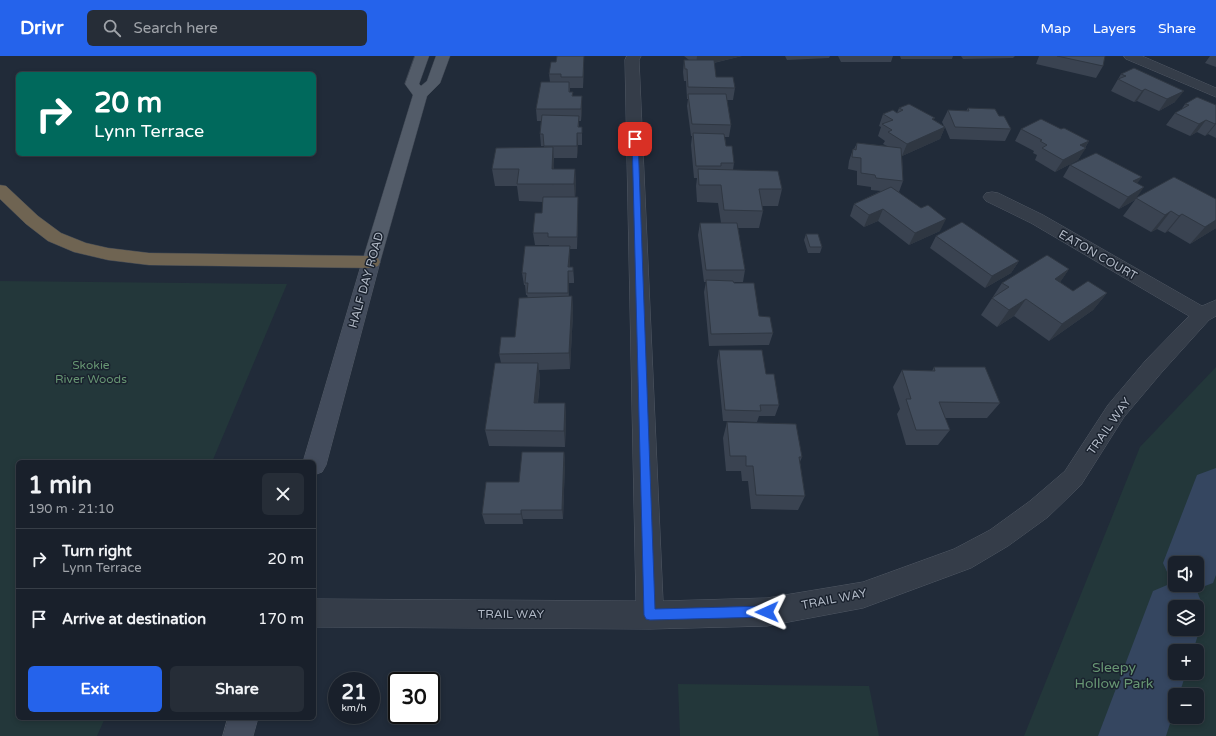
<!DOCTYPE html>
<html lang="en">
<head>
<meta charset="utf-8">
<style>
	:root { --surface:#19202b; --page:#262d37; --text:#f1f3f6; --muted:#9fa3a9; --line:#373e47; --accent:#2563eb }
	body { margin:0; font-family:"Varela Round",sans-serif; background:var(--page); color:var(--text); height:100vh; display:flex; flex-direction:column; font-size:15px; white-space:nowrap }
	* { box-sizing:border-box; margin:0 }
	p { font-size:13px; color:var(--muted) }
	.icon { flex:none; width:22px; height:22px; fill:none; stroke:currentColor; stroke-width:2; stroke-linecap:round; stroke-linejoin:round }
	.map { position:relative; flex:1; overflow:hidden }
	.side { position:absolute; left:16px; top:404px; width:300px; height:260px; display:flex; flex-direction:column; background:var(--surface); border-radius:6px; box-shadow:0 2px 6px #0003,0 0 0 1px var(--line) }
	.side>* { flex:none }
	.guide { position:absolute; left:16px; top:16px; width:300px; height:84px; border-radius:6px; box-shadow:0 2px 6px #0003,0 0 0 1px var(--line); background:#00695c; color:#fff; overflow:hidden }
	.fabs { position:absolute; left:1168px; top:500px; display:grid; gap:8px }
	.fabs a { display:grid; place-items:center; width:36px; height:36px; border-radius:6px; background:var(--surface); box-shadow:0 2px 6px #0003,0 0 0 1px var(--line); font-size:20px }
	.speed { position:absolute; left:328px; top:616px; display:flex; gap:8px; font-size:20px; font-weight:700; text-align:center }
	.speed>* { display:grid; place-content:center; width:52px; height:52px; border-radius:50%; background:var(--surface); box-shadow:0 2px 6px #0003,0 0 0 1px var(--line); line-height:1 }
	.speed small { font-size:10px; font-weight:400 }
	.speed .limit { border:2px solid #111; border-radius:6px; background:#fff; color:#111 }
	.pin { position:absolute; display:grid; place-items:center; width:34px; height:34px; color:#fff; margin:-17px; border-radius:8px; box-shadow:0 2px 6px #0006 }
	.me { position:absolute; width:44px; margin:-22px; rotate:269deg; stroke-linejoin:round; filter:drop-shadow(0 0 3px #0008) }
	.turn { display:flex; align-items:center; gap:14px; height:84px; padding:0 12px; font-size:18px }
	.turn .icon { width:52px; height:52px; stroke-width:2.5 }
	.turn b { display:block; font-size:28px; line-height:34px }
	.round { display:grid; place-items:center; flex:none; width:42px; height:42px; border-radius:6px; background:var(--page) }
	.head { display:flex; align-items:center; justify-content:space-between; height:68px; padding:0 12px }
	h1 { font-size:24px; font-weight:700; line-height:30px }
	.button { display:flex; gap:8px; margin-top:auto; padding:8px 12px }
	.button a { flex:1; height:46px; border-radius:6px; background:var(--accent); color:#fff; font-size:16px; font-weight:700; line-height:46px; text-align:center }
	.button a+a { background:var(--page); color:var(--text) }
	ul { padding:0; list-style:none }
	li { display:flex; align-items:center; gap:12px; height:60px; padding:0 12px; border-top:1px solid var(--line) }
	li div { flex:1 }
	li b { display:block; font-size:15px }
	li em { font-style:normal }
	header { display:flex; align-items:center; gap:24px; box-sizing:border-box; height:56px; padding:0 20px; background:var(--accent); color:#fff }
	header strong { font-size:19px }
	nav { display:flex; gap:22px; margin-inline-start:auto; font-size:14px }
	.search { width:280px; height:36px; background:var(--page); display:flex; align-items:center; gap:10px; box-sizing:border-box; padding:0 14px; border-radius:6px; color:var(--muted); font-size:15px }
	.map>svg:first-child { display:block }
	.green { fill:#23373a; fill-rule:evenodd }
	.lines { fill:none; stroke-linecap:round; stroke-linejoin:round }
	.river { fill:#354660; fill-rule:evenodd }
	.street-casing { stroke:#505864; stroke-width:1 }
	.secondary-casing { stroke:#505864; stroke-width:1 }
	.primary-casing { stroke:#3e4652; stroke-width:1 }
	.highway-casing { stroke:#404854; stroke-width:1 }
	.street { fill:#353d49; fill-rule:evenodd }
	.secondary { fill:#434c5c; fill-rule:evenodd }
	.primary { fill:#535c69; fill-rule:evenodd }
	.highway { fill:#6f6452; fill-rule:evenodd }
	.wall { fill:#3a4351 }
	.shaded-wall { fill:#2f3742 }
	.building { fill:#434e5e; stroke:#2f3742 }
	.route { fill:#2563eb; stroke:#184099 }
	.labels { text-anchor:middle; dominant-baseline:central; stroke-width:3; stroke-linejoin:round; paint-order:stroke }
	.street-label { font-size:12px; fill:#b0b8c5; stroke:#1a222e }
	.park-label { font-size:12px; fill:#679673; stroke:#1a222e }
	.near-park-label { font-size:14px; fill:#679673; stroke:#1a222e }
</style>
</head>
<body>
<header>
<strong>Drivr</strong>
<div class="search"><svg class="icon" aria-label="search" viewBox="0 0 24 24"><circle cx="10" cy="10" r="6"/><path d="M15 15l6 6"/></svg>Search here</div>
<nav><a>Map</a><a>Layers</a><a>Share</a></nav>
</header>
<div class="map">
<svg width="1216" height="680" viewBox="0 0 1216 680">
	<rect width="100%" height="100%" fill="#212b39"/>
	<!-- green -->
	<path class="green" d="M0 225 287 228 212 406H18V662H105L97 680H0Z
		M1216 311V680H1024L1140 391ZM1175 507H1197V529H1175ZM1175 551H1197V573H1175ZM1175 595H1197V617H1175ZM1175 639H1197V661H1175Z
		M678 628 869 630 879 680H680Z"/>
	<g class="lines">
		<!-- river -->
		<path class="river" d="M1216 412V519L1213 527 1194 534 1197 535 1205 556 1193 595H1175V617H1186L1179 639H1175V652L1166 680H1098L1153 535 1172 527 1163 507 1197 419ZM1175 507H1197V529H1175ZM1175 551H1197V573H1175Z"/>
		<!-- street casing -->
		<g class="street-casing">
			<path id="street" d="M627 0H641L639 4 663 545 767 542 863 526 954 493 990 474 1030 445 1065 415 1108 349 1146 304 1189 260 1031 167 986 145 983 141 986 137 992 136 998 137 1043 159 1202 250 1216 244V260L1209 264 1162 316 1124 361 1081 429 1048 461 1008 490 971 512 863 552 767 570 650 573 314 571V543L636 545 625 4Z
				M1124 0H1142L1216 32V41L1126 3Z"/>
		</g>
		<!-- secondary casing -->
		<g class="secondary-casing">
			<path id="secondary" d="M371 200 378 202 380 206 326 409 322 416 314 419V406H303L362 206 364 202Z
				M228 662H258L253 680H223Z"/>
		</g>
		<!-- primary casing -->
		<g class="primary-casing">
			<path id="primary" d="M415 0H429L419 28 421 30 427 25 436 0H450L440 27 427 40 380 206 378 210 371 212 364 210 362 206 413 39 405 28Z"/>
		</g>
		<!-- highway casing -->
		<g class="highway-casing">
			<path id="highway" d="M0 129 6 130 38 160 61 177 86 187 108 192 149 197 371 200 378 202 380 206 378 210 371 212 149 209 108 204 74 196 48 185 26 168 0 143Z"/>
		</g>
		<!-- street -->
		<use href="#street" class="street"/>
		<!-- secondary -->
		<use href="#secondary" class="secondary"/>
		<!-- primary -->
		<use href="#primary" class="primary"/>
		<!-- highway -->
		<use href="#highway" class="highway"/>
	</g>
	<!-- wall -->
	<path class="wall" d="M684 0H742L714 7 716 21 735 32 733 44H727L731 69 729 81H725L726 90 734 107 733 114 782 133 778 150H762L763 155 759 172H738L745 214 743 226H734L759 260 773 277 769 289 709 290 704 236 706 226H704L698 179 700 167H721L718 147 697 146 696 130 697 122H694L691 89 692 80H691L687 50 688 43H687L686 25H684L683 16 684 4H689Z
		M785 0H830L829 2 787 4Z
		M838 0H893L891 6H841Z
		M900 0H953L952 3H901Z
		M961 0H1015L1013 2 963 3Z
		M1039 0H1105L1103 10 1096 22 1036 8Z
		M1210 0H1216V11L1205 7Z
		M584 8 583 32H570V36H573V40L582 52 581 65H579V71H582V89H578L577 102H554V113H575L576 130 575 141 578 153 577 193H570V211H573L574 223V227H569V240H572L573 257 570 313 539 314 540 324 538 347H565L566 363 565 391 489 390 485 374 501 307 499 298 515 281 528 242 527 239H526L525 229H524L522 217 549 190V189H535L533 177 542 157 543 146 519 145 517 130H495L492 113 544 92V90H541L540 78 541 65H537L536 53 550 26 549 18Z
		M1121 18 1175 46 1159 55 1137 45 1134 46 1111 35Z
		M1185 48 1216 49V82L1208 78 1205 80 1197 76 1190 80 1166 69 1175 57 1181 54Z
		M899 52 934 64 944 70 942 66 948 54 966 55 968 52 999 60 1011 73 1005 85 950 83 945 71 940 83 902 100 903 125 899 136 940 175 909 189 878 165 864 171 850 160 854 148 881 135 871 134V131L857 129V115L848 113 849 105 853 93H854L857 87 887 90 883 88 885 85 878 80 881 71 879 70 883 58 897 57Z
		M1021 73H1061L1089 85 1078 104 1055 116 1035 104 1037 99 1033 97 1034 95 1015 85Z
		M1070 109 1137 127 1136 142 1174 121 1216 172 1190 188 1168 175 1165 177 1157 173 1151 176 1123 160 1135 144 1119 153 1063 121Z
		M806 178 822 191 820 197H808L804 184Z
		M936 180 1019 205 1011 217 985 232 930 192Z
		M1069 213 1060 226 1073 235 1107 237 1093 254 1049 285 1014 260 997 271 981 259 1002 227Z
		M719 294 766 318 779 349 775 360H759L757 366 723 365 717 305Z
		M934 311 1000 347 987 362H945L950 374 938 389H906L897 358 900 353 893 331 902 314 932 315Z
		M727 366 802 401 800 406 805 440 798 454 751 453 748 425H742L741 415H726L723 382Z
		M564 396 565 407 563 463H523V468H485L482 458 519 426Z"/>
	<!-- shaded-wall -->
	<path class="shaded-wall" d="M584 0V8L583 32V21Z
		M697 0H742L696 11Z
		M1145 33 1137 45 1134 46 1142 35Z
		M1184 35 1175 46 1159 55 1167 43Z
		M582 40V52L581 65V53Z
		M1206 64 1197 76 1190 80 1199 68Z
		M1216 67V68L1208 78 1205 80 1215 68Z
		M945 71 940 83 902 100 907 88Z
		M577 77 578 89 577 102Z
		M1089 85 1084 93 1086 92 1078 104 1055 116 1063 104 1080 89Z
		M553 91 554 109 553 130 552 113Z
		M575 113 576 130 575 146 574 128Z
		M1142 121 1133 133V125Z
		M1144 131 1135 144 1119 153 1128 141Z
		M578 141V153L577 193V181Z
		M883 153 878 165 864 171 869 159Z
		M1171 155 1157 173 1151 176 1165 159Z
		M1182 158 1168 175 1165 177 1179 160Z
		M946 163 940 175 909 189 915 177Z
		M1216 164V172L1190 188 1205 171Z
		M570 190V215L568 211Z
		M1019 205 1011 217 985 232 992 220Z
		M1069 213 1057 231 1055 223Z
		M568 215 569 227 568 249Z
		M1107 237 1093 254 1049 285 1062 268Z
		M572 240 573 257 570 313 569 297Z
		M1026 243 1014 260 997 271 1009 254Z
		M538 307 540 324 536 363 534 347Z
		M565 347 566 363 565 391 564 375Z
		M564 396 565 407 563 463 562 454Z
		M521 454 523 463V468L521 458Z"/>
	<!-- building -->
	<path class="building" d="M557 0H584L583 21H561V18H549L551 6H556Z
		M1057 0H1105L1103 10Z
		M684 4H714L716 21H733L735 32 688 31 687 13H685Z
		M1134 12 1184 35 1167 43 1145 33 1142 35 1118 23 1126 20 1121 18Z
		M541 26H569V36H573L572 40H582L581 53H536Z
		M688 38H726L731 69 692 68Z
		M1197 41 1216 49V67L1215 68 1206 64 1199 68 1175 57 1189 49 1185 48Z
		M909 48 935 62 932 63 945 71 907 88 888 76 892 74 882 68 893 64 883 58 893 54 897 57 903 54 899 52Z
		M968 52 995 53 999 60H1004L1011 73 955 71 948 54 969 55Z
		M542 59 579 60 578 71H582V77H577V90H544L543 78H540Z
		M1041 63 1061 73 1064 72 1089 85 1080 89 1086 92 1063 104 1042 92 1047 89 1040 85 1042 84 1021 73Z
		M693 77 724 78 726 90H732L734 107H721V110H696Z
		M857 87 901 92 903 125 876 122 875 119 861 117V102L852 101 853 93 856 94Z
		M553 91 552 113H575L574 128H517L519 113H492L496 92Z
		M1096 97 1142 121 1133 125 1144 131 1128 141 1070 109Z
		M698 113 778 115 782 133H759L763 155 724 154 721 129H699Z
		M1174 121 1216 143V164L1205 171 1182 158 1179 160 1171 155 1165 159 1136 142Z
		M891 131 921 152 928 149 946 163 915 177 883 153 869 159 854 148Z
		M543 141H578L577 181H548V177H533L535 157H542Z
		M962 166 1019 205 992 220 936 180Z
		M700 167H737L745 214H706Z
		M806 178H818L822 191H810Z
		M525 190H570L568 211H573V215H568V237H527L528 227H525L526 217H522Z
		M1047 199 1069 213 1055 223 1073 235 1088 225 1107 237 1062 268 1026 243 1009 254 992 242 1009 231 1002 227Z
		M706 224 733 225 734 227H754L759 260 770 261 773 277 711 278Z
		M572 240 569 297 499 298 501 281H515L519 242Z
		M719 294H762L766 318H774L779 349H760L761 355 725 354Z
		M495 307H538L534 347H565L564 375 485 374Z
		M934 311H985L1000 347 939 346 950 374H916L906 343H911L902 314 935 315Z
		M727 366 796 368 802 401H799L805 440 756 439 753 410H746V400H730Z
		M522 396H564L562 454H521V458H482L486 426H519Z"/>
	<!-- route -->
	<path class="route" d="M632 81 638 83 655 553 767 550 771 552 773 556 771 560 767 561 650 564 646 563 644 559Z"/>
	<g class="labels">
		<!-- street labels -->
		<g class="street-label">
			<text transform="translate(1098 199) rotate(30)">EATON COURT</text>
			<text transform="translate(366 224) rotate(-74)">HALF DAY ROAD</text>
			<text transform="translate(1109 370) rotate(-55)">TRAIL WAY</text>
			<text transform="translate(834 543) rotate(-11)">TRAIL WAY</text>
			<text x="511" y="558">TRAIL WAY</text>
		</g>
		<!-- park labels -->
		<g class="park-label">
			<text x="91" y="309">Skokie<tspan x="91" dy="14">River Woods</tspan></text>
		</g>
		<!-- near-park labels -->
		<g class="near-park-label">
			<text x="1114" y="611">Sleepy<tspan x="1114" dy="16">Hollow Park</tspan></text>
		</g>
	</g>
</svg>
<div class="fabs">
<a><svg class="icon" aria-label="sound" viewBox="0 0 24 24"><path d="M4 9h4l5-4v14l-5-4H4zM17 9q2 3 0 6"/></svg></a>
<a><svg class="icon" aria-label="layers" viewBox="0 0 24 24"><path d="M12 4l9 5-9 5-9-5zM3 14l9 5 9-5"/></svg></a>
<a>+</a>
<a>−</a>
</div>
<div class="speed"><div>21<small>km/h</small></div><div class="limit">30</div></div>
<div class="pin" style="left:635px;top:83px;background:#d93025"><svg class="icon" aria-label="arrive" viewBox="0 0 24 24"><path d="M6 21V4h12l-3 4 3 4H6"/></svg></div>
<svg class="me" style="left:767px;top:556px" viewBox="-20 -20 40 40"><path d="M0-17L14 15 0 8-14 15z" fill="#2563eb" stroke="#fff" stroke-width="4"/></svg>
<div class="guide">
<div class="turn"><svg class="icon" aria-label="right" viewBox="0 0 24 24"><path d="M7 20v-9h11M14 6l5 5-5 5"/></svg><div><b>20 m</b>Lynn Terrace</div></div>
</div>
<section class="side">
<div class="head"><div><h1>1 min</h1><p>190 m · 21:10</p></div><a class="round"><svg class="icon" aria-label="close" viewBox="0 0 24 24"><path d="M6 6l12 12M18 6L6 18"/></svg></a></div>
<ul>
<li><svg class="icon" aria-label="right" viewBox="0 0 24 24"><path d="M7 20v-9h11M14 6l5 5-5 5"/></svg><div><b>Turn right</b><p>Lynn Terrace</p></div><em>20 m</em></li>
<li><svg class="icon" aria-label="arrive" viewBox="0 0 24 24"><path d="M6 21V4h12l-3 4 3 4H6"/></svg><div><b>Arrive at destination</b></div><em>170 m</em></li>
</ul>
<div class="button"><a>Exit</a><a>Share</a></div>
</section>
</div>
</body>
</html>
